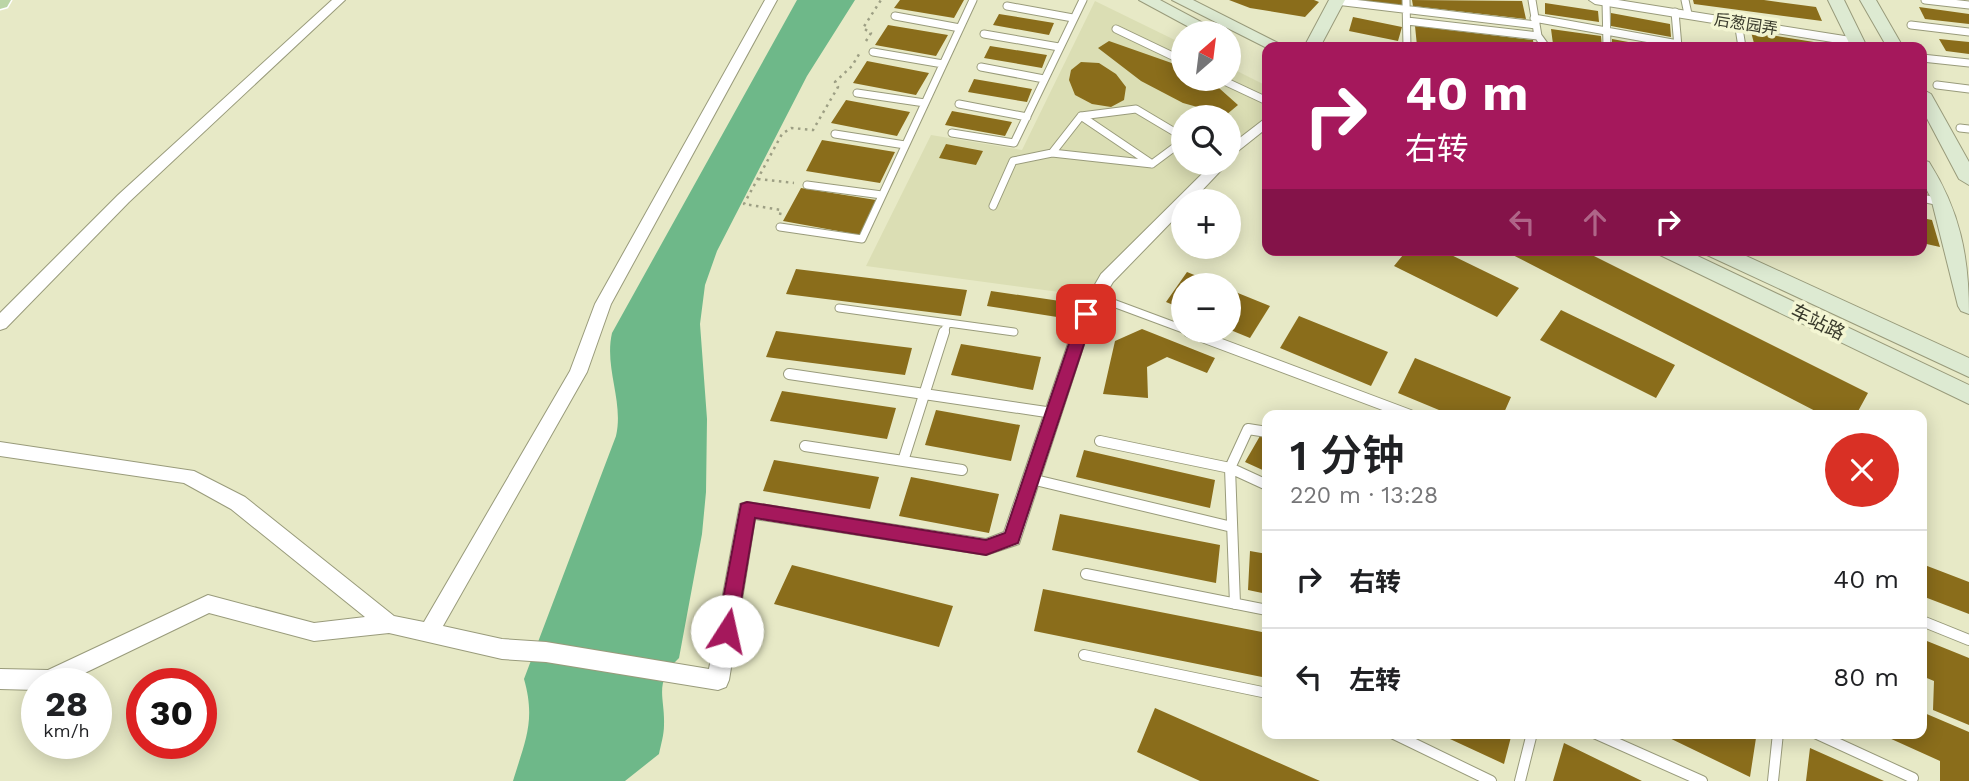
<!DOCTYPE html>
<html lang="zh">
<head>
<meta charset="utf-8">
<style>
	:root { --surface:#fff; --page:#f6f6f6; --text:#202124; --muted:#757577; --line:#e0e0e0 }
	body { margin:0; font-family:"Work Sans","Noto Sans SC",sans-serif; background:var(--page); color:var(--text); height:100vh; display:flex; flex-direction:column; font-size:26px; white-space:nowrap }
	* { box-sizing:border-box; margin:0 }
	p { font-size:23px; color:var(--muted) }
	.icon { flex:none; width:38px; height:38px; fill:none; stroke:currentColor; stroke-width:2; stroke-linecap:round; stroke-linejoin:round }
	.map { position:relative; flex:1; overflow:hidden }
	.panel { position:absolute; left:1262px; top:410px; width:665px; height:329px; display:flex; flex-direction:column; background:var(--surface); border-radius:14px; box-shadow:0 4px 18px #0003 }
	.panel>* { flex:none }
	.banner { position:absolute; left:1262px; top:42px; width:665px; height:214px; border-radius:14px; box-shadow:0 4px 18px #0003; background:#a5185c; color:#fff; overflow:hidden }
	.needle { width:46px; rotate:28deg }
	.controls { position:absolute; left:1171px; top:21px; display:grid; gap:14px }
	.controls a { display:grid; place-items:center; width:70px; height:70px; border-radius:50%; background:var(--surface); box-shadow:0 4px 18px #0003; font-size:35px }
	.speed { position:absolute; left:21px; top:668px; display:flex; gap:14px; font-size:35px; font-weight:700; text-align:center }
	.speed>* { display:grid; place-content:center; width:91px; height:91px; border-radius:50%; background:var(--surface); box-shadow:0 4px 18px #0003; line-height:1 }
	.speed small { font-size:18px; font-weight:400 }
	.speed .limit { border:10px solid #d22; background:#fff; color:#111 }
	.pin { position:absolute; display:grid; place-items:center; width:60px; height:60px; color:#fff; margin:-30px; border-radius:14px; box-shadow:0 4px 10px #0006 }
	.me { position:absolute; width:77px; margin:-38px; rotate:10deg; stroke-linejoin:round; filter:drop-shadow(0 0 5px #0008) }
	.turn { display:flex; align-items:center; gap:24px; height:147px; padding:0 28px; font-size:32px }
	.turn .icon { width:91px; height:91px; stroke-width:2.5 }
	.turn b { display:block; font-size:49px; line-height:60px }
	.lanes { display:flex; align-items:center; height:66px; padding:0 28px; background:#0003; justify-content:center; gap:35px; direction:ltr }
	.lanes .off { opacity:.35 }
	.round { display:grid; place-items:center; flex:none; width:74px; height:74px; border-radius:37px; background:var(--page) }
	.overview { display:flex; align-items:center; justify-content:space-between; height:119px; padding:0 28px }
	h1 { font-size:42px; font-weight:600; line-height:52px }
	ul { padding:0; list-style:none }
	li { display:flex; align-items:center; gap:21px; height:98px; padding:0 28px; border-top:2px solid var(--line) }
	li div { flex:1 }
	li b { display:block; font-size:26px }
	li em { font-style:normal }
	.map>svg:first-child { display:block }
	.built { fill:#dbdeb4 }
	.water { fill:#6eb889 }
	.building { fill:#8a6d1b }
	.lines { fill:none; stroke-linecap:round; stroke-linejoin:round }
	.lane-far1-casing { stroke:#999b7b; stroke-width:9 }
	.lane-casing { stroke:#999b7b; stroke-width:12 }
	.street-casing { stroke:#999b7b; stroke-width:2 }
	.secondary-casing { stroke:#999b7b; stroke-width:2 }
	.primary-casing { stroke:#fff; stroke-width:3 }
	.path { stroke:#9d9f84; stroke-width:2.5; stroke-dasharray:2.5 4.5; stroke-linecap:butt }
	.lane-far1 { stroke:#fff; stroke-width:7 }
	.lane { stroke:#fff; stroke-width:10 }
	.street { fill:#fff; fill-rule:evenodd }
	.secondary { fill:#ddead2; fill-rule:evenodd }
	.primary { fill:#bbd5a6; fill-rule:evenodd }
	.route { fill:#a5185c; stroke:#6b103c; stroke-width:2 }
	.labels { text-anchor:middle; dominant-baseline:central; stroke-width:7; stroke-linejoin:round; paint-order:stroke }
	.far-street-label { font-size:16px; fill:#393a2c; stroke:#f4f6d3 }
	.street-label { font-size:19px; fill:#393a2c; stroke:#f4f6d3 }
</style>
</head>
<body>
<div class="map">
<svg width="1969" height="781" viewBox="0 0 1969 781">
	<rect width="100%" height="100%" fill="#e7e9c6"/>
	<!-- built -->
	<path class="built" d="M1095 1 1183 44V79H1228L1229 67 1267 86V122L1229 156 1228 117H1183V163H1221L1107 278 1097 297 866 266 931 135 1022 150Z"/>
	<!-- water -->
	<path class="water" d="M797 0H855L807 76 717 251 705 285 700 324 707 419 706 492 702 534 679 658C653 683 665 696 664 725 664 735 661 744 659 754L625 781H513C525 741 536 721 524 679L616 436C624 401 604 368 612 333Z"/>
	<!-- building -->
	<path class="building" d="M900 0H964L954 18 894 8Z
		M1229 0H1314L1319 2 1305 17 1250 8Z
		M1356 0H1405L1404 11Z
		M1412 0 1522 1 1526 19 1413 6Z
		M1693 0H1764L1816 7 1822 21 1694 4Z
		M1545 3 1598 11 1599 22 1545 14Z
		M1919 7 1969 14V24L1925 19Z
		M1611 13 1670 24 1671 37 1611 26Z
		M999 14 1054 23 1049 35 993 25Z
		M1353 17 1402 27 1398 41 1349 31Z
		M888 25 948 35 936 56 875 45Z
		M1415 26 1533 40 1534 47 1417 46Z
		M1551 29 1601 36 1602 47 1553 44Z
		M1751 32 1839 46V47H1755Z
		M1612 39 1650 46V47H1612Z
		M1939 39 1969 42V54L1946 51Z
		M1109 41 1183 67V79L1210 80 1238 105 1226 115 1183 103 1141 81 1098 48Z
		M990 46 1047 55 1042 68 984 58Z
		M867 61 929 73 916 95 853 83Z
		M1081 62 1099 63 1116 74 1126 87 1124 100 1111 107 1092 104 1075 95 1069 80 1071 70Z
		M974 79 1032 89 1027 102 968 92Z
		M846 100 910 112 897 136 831 123Z
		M952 111 1012 122 1005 136 945 125Z
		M822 140 895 152 880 183 806 171Z
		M946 144 983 151 976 165 939 158Z
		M801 188 876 200 860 235 783 221Z
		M1922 218 1932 220 1940 247 1922 243Z
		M1407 250H1441L1519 288 1497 317 1394 266Z
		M1503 250H1582L1868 393 1856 415H1823Z
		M796 269 967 290 961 316 786 294Z
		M1187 272 1219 285H1183V309L1166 302Z
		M1228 289 1270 306 1250 338 1228 329Z
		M991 291 1060 301 1057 317 987 306Z
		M1561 310 1675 365 1656 398 1540 340Z
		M1299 316 1388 352 1371 386 1280 348Z
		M1142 329 1215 358 1207 373 1167 357 1147 367 1148 398 1103 394 1115 341Z
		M776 331 912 348 905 375 766 357Z
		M961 344 1041 357 1033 390 951 375Z
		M1415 358 1511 397 1503 415H1451L1398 393Z
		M782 391 896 408 887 439 770 421Z
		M936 410 1020 425 1011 461 925 445Z
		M1260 436 1267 439V472L1245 462Z
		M1084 450 1215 480 1210 508 1076 477Z
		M774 460 879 477 870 509 763 491Z
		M911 477 999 494 989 533 899 516Z
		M1060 514 1220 545 1216 583 1052 550Z
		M1250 551 1267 554V594L1248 590Z
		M1922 564 1969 582V614L1922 596Z
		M792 565 953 606 939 647 774 604Z
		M1043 589 1267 633V678L1034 631Z
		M1922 639 1969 658V725L1933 710 1934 681 1922 676Z
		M1155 708 1320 781H1200L1137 752Z
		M1922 712 1969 732V781H1940V761L1878 733H1922Z
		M1437 733H1512L1504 764Z
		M1659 733H1746L1756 738 1750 777Z
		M1564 743 1642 781H1553Z
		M1810 748 1884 781H1806Z"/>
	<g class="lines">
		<!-- lane-far1 casing -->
		<g class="lane-far1-casing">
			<path id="lane-far1" d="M1406 0 1407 47
				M1532 0 1538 36 1546 47
				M1685 0 1688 14
				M1925 0 1969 5
				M1336 1 1536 25
				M1606 1 1607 47
				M1007 6 1073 18
				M1675 12 1678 47
				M895 16 960 28
				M1534 18 1678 44
				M1407 21 1538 36
				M1738 22 1742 47
				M1911 25 1969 32
				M1116 29 1183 61
				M984 34 1059 47
				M873 52 943 64
				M1922 58 1969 63
				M981 67 1044 79
				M1220 79 1267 101
				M1937 85 1969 89
				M857 93 925 103
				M959 104 1027 117
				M1081 116 1136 109 1183 137
				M1081 116 1152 164 1052 153Z
				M1960 128 1969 129
				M952 133 1014 143 1083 0
				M835 134 905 145
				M1152 164 1183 141
				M807 185 882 195
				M1922 198 1940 202
				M993 206 1013 161 1052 153
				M780 227 862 239 973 0
				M1097 297 1183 329
				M839 308 1014 332
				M1187 331 1194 334
				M944 334 947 323"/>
		</g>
		<!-- lane casing -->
		<g class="lane-casing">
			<path id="lane" d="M1189 332 1410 415
				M789 374 1053 413
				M1100 441 1230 468 1267 485
				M805 446 962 470
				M903 461 944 332
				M1031 479 1232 527
				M1086 574 1267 610
				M1235 604 1230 468 1248 429 1267 432
				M1922 621 1969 640
				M1084 655 1267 693
				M1392 733 1491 781
				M1594 733 1702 781
				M1815 733 1913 778
				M1520 781 1532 733
				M1773 781 1778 733"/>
		</g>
		<!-- street casing -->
		<g class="street-casing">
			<path id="street" d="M332 0H345L129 202 6 328 0 330V313L118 195Z
				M765 0H777L611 304 587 372 443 626 502 639 546 642 709 669 740 504 747 502 986 539 1004 532 1078 314 1101 274 1213 163H1228L1192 201H1183V210L1113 282 1094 314 1019 544 986 555 755 519 729 680 726 687 718 690 546 662 502 659 389 633 314 641 209 613 62 684H37V690L0 689V669L48 670 208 595 314 623 365 617 231 509 184 483 0 456V442L194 471 245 497 394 616 424 622 570 371 595 304Z
				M1589 0H1618L1857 38 1863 42 1857 46 1595 4Z
				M1267 117V128L1228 159V147Z"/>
		</g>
		<!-- secondary casing -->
		<g class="secondary-casing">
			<path id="secondary" d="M1139 0H1160L1203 23 1201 27H1189Z
				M1172 0H1193L1286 47 1267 48Z
				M1329 0H1345L1320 47H1304Z
				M1828 0H1844L1867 47H1851Z
				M1860 0H1876L1903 47H1887Z
				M1922 89 1931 94 1969 162V185L1959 179 1922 109Z
				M1922 160 1929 162C1960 211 1969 256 1969 314L1961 311 1958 306 1931 198 1922 181Z
				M1657 250H1685L1969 385V404L1660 255Z
				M1704 250H1733L1969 358V377L1707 255Z"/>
		</g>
		<!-- primary casing -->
		<g class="primary-casing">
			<path id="primary" d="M0 0H11L7 7 0 9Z"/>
		</g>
		<!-- path -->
		<path class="path" d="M866 41 871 33 863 28 881 0
			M758 179 794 183
			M780 215 781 210 744 204 782 134 791 128 813 130 838 87 835 82 852 66 861 51"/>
		<!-- lane-far1 -->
		<use href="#lane-far1" class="lane-far1"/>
		<!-- lane -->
		<use href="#lane" class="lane"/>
		<!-- street -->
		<use href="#street" class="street"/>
		<!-- secondary -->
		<use href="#secondary" class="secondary"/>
		<!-- primary -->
		<use href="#primary" class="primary"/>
	</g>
	<!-- route -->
	<path class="route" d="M1086 309 1094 314 1018 543 986 555 755 518 736 631 733 637 727 640 720 637 717 631 741 504 747 502 986 540 1005 533 1079 314Z"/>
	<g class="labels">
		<!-- far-street labels -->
		<g class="far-street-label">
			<text transform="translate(1746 24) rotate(9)">后葱园弄</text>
		</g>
		<!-- street labels -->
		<g class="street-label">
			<text transform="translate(1818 322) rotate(26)">车站路</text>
		</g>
	</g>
</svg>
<div class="controls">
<a><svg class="needle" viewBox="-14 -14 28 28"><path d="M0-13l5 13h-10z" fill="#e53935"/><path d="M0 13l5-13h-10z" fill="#757577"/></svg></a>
<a><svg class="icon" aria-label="search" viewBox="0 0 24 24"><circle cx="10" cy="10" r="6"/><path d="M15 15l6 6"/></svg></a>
<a>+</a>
<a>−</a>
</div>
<div class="speed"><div>28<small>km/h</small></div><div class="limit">30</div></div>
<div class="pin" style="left:1086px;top:314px;background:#d93025"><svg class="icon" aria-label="arrive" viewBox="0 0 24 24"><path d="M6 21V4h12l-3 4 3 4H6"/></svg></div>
<svg class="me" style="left:727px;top:631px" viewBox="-20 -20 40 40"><circle r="19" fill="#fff"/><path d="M0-13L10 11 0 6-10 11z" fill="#a5185c"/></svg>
<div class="banner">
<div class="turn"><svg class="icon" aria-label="right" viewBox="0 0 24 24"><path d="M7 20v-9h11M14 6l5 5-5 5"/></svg><div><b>40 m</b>右转</div></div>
<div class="lanes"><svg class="icon off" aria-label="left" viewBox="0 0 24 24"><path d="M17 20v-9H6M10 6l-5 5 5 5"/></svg><svg class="icon off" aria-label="ahead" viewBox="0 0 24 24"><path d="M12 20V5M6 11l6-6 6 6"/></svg><svg class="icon" aria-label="right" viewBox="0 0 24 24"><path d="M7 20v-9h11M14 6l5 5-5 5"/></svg></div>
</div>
<section class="panel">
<div class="overview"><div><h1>1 分钟</h1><p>220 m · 13:28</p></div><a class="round" style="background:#d93025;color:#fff"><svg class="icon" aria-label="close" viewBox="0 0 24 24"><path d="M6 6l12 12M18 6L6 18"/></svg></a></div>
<ul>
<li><svg class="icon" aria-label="right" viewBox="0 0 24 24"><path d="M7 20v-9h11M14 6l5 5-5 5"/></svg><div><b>右转</b></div><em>40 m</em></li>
<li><svg class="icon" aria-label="left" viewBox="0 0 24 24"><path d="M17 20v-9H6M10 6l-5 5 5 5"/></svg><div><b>左转</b></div><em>80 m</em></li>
</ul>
</section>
</div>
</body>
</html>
